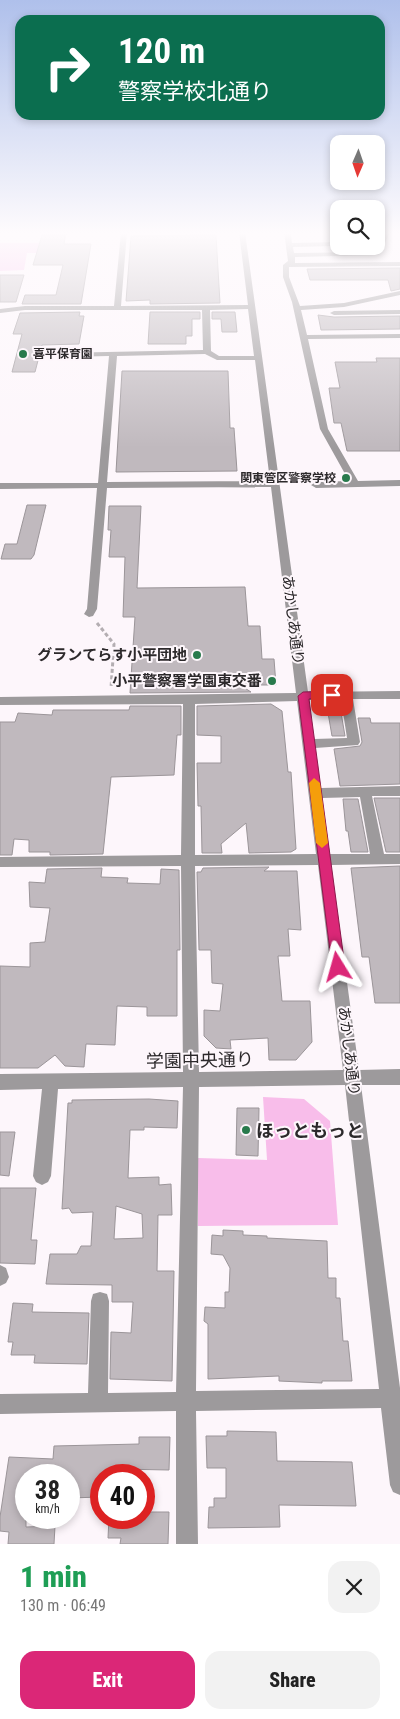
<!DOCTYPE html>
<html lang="en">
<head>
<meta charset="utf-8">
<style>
	:root { --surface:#fff; --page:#f2f2f2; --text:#222; --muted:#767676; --accent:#db2777 }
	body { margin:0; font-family:"Roboto Condensed","Noto Sans JP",sans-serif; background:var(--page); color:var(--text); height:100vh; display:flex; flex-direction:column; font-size:19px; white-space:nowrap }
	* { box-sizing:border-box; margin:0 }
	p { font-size:16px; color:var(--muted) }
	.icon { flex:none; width:28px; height:28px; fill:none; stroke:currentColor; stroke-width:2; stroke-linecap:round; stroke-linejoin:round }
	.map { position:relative; height:1544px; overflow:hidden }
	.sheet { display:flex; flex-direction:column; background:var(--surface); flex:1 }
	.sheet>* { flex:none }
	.guide { position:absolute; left:15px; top:15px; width:370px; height:105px; border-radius:15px; box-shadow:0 2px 8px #0003; background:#0b6e4f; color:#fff; overflow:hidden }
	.needle { width:32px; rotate:182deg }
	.buttons { position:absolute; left:330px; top:135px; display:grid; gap:10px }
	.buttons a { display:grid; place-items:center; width:55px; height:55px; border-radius:10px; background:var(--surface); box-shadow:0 2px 8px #0003; font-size:25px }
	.speed { position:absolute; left:15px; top:1464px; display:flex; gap:10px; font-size:25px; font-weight:700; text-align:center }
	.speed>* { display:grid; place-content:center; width:65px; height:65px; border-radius:50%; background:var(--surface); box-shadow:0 2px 8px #0003; line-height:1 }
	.speed small { font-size:12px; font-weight:400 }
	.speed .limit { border:8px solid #d22; background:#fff; color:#111 }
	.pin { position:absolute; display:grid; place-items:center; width:42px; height:42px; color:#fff; margin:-21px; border-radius:10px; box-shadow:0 2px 8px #0006 }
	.me { position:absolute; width:55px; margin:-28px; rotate:352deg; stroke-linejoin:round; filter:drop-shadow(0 0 4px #0008) }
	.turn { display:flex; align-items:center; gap:18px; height:105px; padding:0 20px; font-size:22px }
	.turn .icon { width:65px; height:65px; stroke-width:2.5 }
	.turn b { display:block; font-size:35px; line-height:42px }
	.round { display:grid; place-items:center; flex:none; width:52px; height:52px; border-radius:15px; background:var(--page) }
	.summary { display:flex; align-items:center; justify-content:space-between; height:85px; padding:0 20px }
	h1 { font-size:30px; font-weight:800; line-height:38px; color:#1e9e55 }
	.primary-button { display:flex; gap:10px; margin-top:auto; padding:10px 20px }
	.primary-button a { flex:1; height:58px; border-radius:15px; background:var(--accent); color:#fff; font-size:20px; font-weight:800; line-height:58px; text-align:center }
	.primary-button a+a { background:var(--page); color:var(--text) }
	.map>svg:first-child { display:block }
	.green { fill:#f8bdea }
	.building { fill:#c0b9be; stroke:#9b9599; fill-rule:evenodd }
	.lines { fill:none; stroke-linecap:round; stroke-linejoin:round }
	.path { stroke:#b4aeb2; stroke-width:3; stroke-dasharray:4 2.5; stroke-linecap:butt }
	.minor { fill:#9d9a9c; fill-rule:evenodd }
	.route { fill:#db2777; stroke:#8e194d }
	.slow { fill:#f59e0b }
	.poi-dot { fill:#287a4c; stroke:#fdf6fb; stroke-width:2 }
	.labels { text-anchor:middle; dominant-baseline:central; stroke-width:4; stroke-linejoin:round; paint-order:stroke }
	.far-poi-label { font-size:12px; font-weight:bold; fill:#2c292b; stroke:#fdf6fb; text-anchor:start }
	.street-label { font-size:15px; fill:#2c292b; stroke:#fdf6fb }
	.poi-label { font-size:15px; font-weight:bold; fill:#2c292b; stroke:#fdf6fb; text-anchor:end }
	.near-street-label { font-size:18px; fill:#2c292b; stroke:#fdf6fb }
	.near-poi-label { font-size:18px; font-weight:bold; fill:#2c292b; stroke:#fdf6fb; text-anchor:start }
</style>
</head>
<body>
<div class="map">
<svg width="400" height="1544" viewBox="0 0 400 1544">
	<rect width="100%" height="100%" fill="#fdf6fb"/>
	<!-- green -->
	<path class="green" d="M0 243H62L60 253H27L24 270 0 271Z
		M263 1097 304 1099 330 1121 338 1225 198 1226V1158L267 1160Z"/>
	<!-- building -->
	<path class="building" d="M43 232H66L64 244H91L81 304H22L25 295H56L63 265H33Z
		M216 235 220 303 150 304V300L126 301 131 236Z
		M400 268V289L391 291 388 280H310L307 269Z
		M0 275H24L16 302H0Z
		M80 312 79 316H84L79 344 42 345 35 372H12L22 334H13L20 313Z
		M150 312H200V319H192V336H186V344H148Z
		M212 312H235L237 332H222L221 319H212Z
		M318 315 334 317 400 316V329L321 330Z
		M376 358H400V451H347L341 423H334L329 388H340L335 362H377Z
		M122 371H228L230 428H234L237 471 116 472Z
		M27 505H46L34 555 31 559H1L5 544H17Z
		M109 506H141L137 588 245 587 248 626H260L262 659H274L276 685H240L251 692 130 693 135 617H123L125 557H109L111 530H108Z
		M329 701H339L345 736H332L327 707H330Z
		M271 704 282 711 288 772H291L296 849 291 852 249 853 246 823 221 844 222 853H202L201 806H198L197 763H221V736L197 735V706Z
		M130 706H181V735H177L174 775 111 777 103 854 50 855V852H29V840L14 839 12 855H0V722H15L18 713 52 715 53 710H129Z
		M358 718H370L371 723H400V784L340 786 334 749 360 746 362 742Z
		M374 798H400V852H386Z
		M343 799H358L368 852H351L348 831H346Z
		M400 866V1003H375L369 957H362L351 868Z
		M269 867 264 871H297L301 930 288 929 290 956H278L282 1001H310L312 1042 296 1060H269L268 1038 230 1040 231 1049 216 1048 204 1036V1010L220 1011 223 984 212 983 211 950H199L197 872H201L203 868Z
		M102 868 101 877 128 878 127 883 160 884 161 869 179 870 180 950H177V1016H147V1007L117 1006 115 1045 86 1044 84 1067 65 1066 55 1055 38 1068H0V966L30 967V943L45 942 50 908 30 907 29 882 45 883 47 869Z
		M149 1099 178 1101 177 1128 144 1127V1130H130L128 1178 159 1177V1185L171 1184 172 1215H158L157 1271H174L172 1381 110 1379 111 1332 131 1333 133 1302H112V1285L46 1284 50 1254H77L81 1246H91L93 1212 72 1213 69 1208 62 1209 68 1103H72V1100ZM116 1206 142 1214 143 1238 114 1239Z
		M237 1108H259L258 1156 236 1155Z
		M0 1132H15L9 1176 0 1175Z
		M0 1188H36L31 1240H37L35 1264 0 1263Z
		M223 1230 243 1231V1235L267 1236V1238L327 1241 328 1278H336V1298H340L343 1341H348L352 1381H322V1383L279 1381V1376L208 1379V1324L204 1321 205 1307 225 1308V1292H229L230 1268 223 1255 211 1254 212 1235 223 1236Z
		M13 1303 33 1304 32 1312 89 1313 87 1364 34 1363 35 1355H11L13 1342H8Z
		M227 1431 276 1432 277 1461 352 1462 356 1506 279 1505 280 1527 208 1528 209 1507H214V1498H226V1468H207L206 1436H227Z
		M139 1437H170L169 1470 117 1469V1475H101V1497L69 1498V1475H26V1527L55 1526 54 1544H8L9 1532 0 1531V1517L9 1457 53 1459 54 1446 139 1444Z
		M144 1512H169L168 1544H120L121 1538H108L109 1518H144Z"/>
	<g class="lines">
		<!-- path -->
		<path class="path" d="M97 623 114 644 111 688"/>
		<!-- minor -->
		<path class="minor" d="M121 232H127L121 306 248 305 239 232H245L308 692 400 691V699H353L360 742 358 745 315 748 321 788 400 786V796H372L384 854H400V864L331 865 359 1070 400 1069V1085H361L400 1388V1495L393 1492 390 1485 381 1408 196 1411 198 1544H176V1411L0 1414V1394L88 1393 91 1301 93 1294 100 1292 107 1294 109 1301 108 1393 176 1392 183 1087 58 1089 51 1176 48 1182 42 1185 36 1182 33 1176 42 1089 0 1090V1074L183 1072 181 866 0 867V857L181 855 183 704 0 705V697L296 693 271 487 107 488 97 609 93 616 89 617 84 614 87 609 97 488 0 489V483H98L109 356 62 357 58 355 59 353 203 350 202 310H25L0 313V309L25 306H114ZM248 309 254 356H219L211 351 210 310ZM205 354 217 360H255L270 481 107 482 117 356ZM341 699 347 738 314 739 309 700ZM297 701 316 854 195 855V704ZM360 797 370 854H330L322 798ZM318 865 343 1070 199 1072 195 866ZM345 1085 379 1389 196 1391 199 1087Z
			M284 232H339V234H291L292 243 334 242 337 244 334 246 293 247 294 253 375 252 384 232H390L379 255 295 257V263L400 262V266L289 267V277L300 306 344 303 400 291V295L344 307 301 310 307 335 400 334V338L308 339 328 429 358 481 400 480V486L316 488 311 485 316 482 349 481 320 429 292 302 283 277V265L288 261Z
			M400 310V314L334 315 330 313 334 311Z
			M0 1265 6 1268 9 1277 6 1283 0 1286Z"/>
	</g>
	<!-- sky -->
	<linearGradient id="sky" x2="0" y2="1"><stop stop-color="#afc0eb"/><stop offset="0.52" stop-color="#fefbfd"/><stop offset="1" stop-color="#fefbfd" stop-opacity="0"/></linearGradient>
	<rect width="400" height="448" fill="url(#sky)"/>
	<!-- route -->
	<path class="route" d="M332 691 338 695 336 698 309 699 345 967 343 972H334L332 967 298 696 303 692Z"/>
	<!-- slow -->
	<path class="slow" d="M314 778 320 783 328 843 322 848 316 843 309 783Z"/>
	<!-- markers -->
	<g class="poi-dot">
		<circle cx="23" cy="354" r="5"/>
		<circle cx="346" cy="478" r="5"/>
		<circle cx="197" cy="655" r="5"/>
		<circle cx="272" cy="681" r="5"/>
		<circle cx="246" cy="1130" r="5"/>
	</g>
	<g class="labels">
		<!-- far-poi labels -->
		<g class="far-poi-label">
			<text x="33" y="354">喜平保育園</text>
			<text x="336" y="478" text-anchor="end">関東管区警察学校</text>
		</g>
		<!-- street labels -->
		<g class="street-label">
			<text transform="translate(293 620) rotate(83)">あかしあ通り</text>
			<text transform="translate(349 1051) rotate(83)">あかしあ通り</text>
		</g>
		<!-- poi labels -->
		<g class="poi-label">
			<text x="187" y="655">グランてらす小平団地</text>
			<text x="262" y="681">小平警察署学園東交番</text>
		</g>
		<!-- near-street labels -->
		<g class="near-street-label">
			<text transform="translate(200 1060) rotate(-1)">学園中央通り</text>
		</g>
		<!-- near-poi labels -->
		<g class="near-poi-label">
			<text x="256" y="1130">ほっともっと</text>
		</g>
	</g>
</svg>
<div class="buttons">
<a><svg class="needle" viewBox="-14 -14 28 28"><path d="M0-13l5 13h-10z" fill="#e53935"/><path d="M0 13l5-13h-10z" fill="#767676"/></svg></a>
<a><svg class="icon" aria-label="search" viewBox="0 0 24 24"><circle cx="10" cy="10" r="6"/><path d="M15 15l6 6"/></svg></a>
</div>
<div class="speed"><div>38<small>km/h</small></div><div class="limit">40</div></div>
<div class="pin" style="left:332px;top:695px;background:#d93025"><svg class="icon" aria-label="arrive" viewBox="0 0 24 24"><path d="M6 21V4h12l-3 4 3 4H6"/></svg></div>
<svg class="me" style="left:338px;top:967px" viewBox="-20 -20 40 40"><path d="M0-17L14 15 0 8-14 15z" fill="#db2777" stroke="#fff" stroke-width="4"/></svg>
<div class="guide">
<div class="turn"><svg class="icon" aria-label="right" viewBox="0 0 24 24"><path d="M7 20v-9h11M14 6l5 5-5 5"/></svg><div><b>120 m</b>警察学校北通り</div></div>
</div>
</div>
<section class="sheet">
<div class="summary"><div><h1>1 min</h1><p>130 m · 06:49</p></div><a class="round"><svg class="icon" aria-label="close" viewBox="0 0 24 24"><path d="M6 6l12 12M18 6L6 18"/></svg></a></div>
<div class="primary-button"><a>Exit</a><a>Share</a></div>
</section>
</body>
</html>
